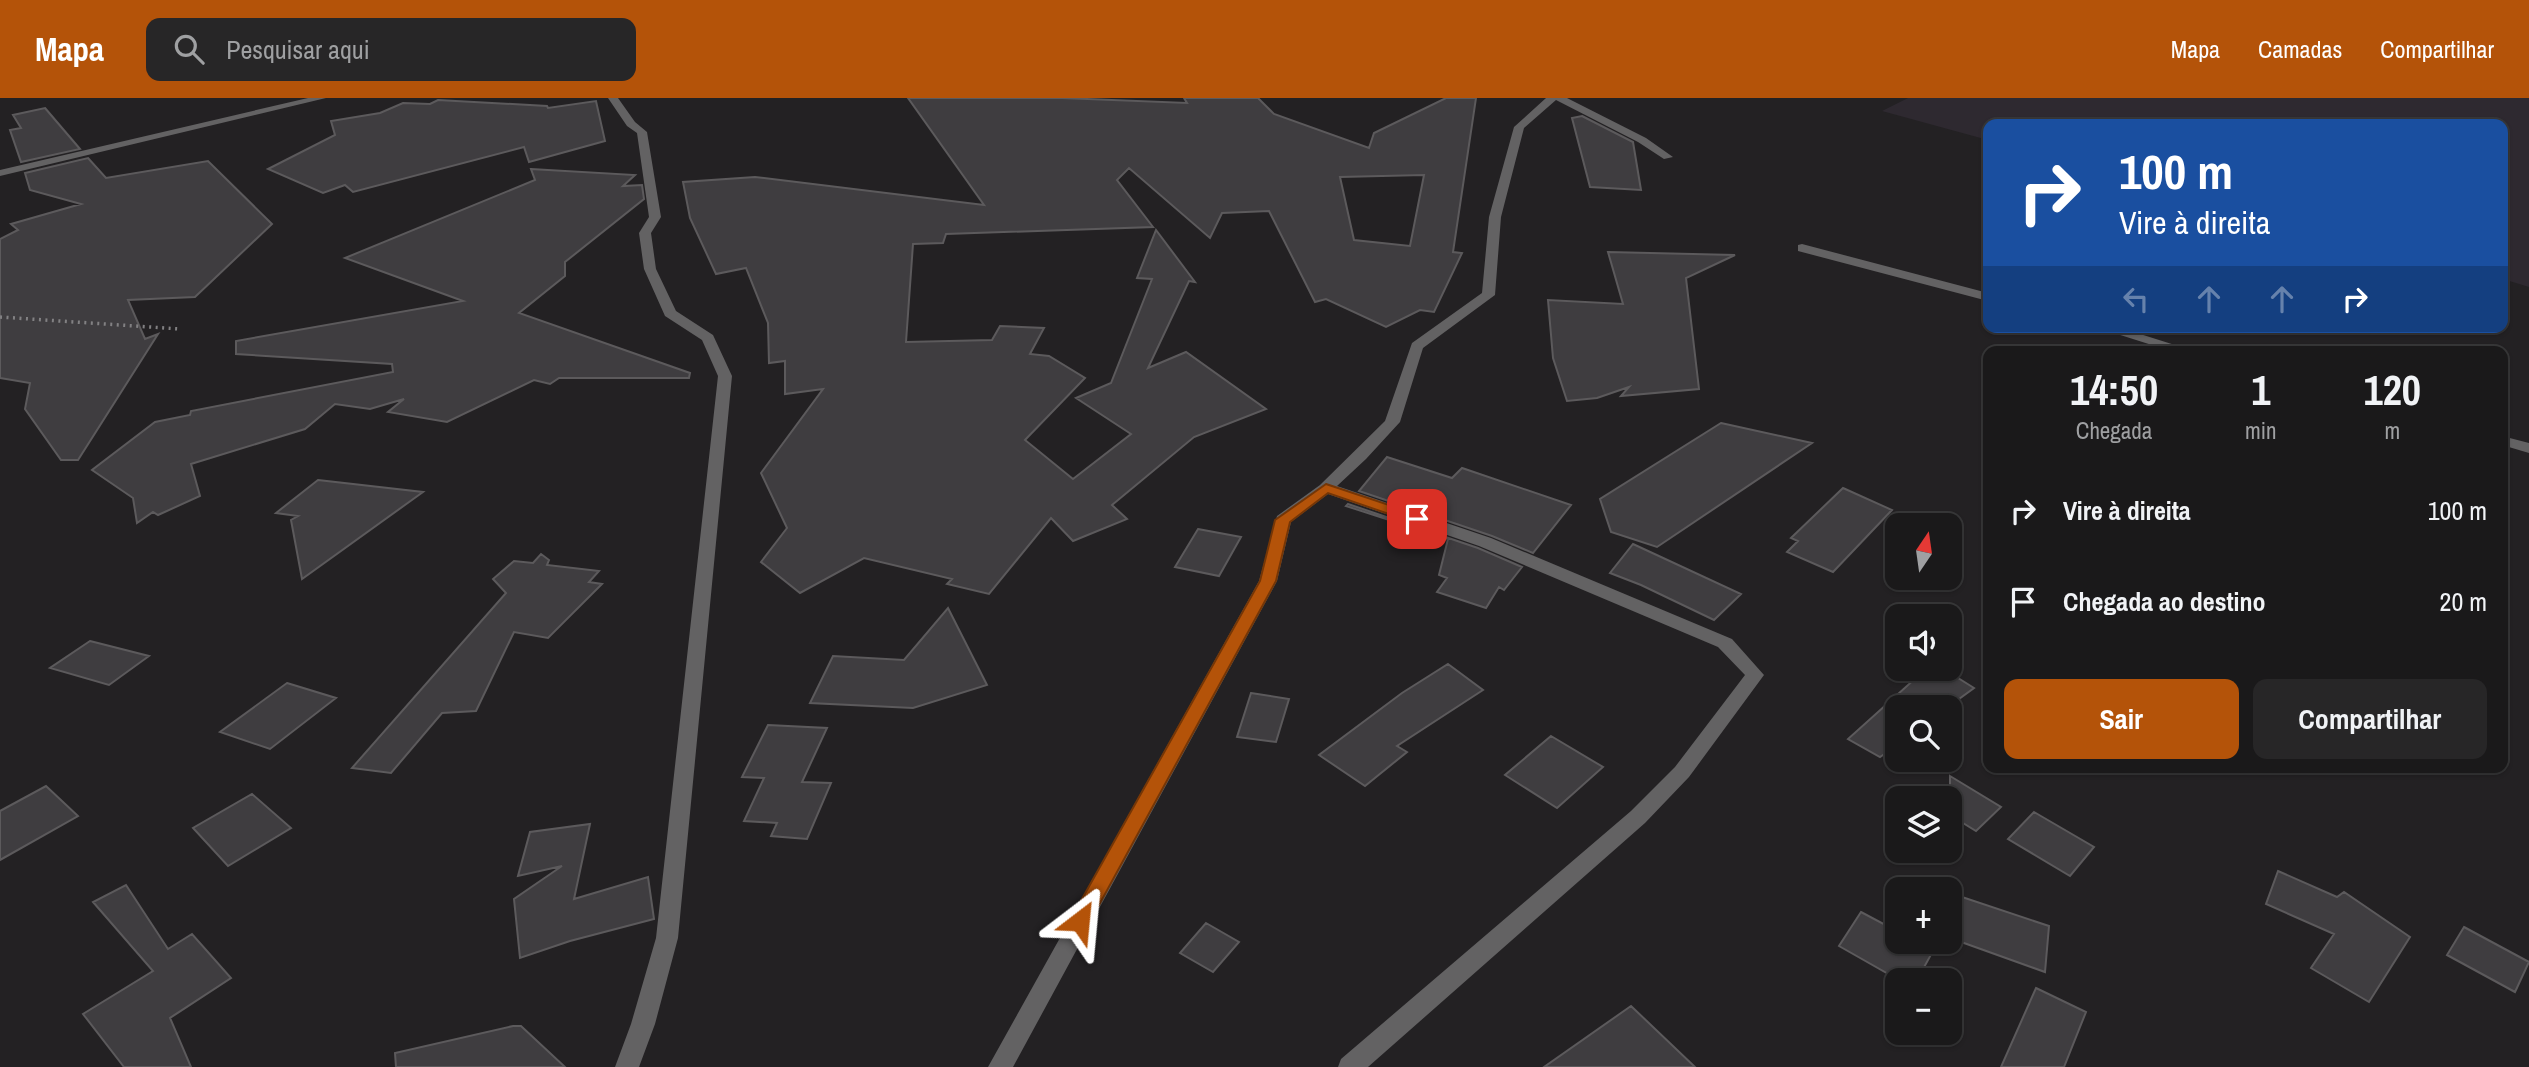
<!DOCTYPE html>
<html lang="pt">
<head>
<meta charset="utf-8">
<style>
	:root { --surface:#1a191a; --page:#272627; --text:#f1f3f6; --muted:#9fa0a2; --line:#383839; --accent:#b45309 }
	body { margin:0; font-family:"Archivo Narrow",sans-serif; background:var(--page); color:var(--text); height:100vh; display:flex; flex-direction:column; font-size:26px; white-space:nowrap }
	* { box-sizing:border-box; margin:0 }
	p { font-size:23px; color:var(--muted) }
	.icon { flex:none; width:38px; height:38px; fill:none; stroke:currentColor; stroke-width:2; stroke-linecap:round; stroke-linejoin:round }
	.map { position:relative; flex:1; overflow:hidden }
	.drawer { position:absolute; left:1983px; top:248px; width:525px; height:427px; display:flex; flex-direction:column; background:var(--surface); border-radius:14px; box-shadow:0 2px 5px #0004,0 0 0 2px var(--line) }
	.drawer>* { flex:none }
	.banner { position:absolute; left:1983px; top:21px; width:525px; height:214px; border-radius:14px; box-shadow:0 2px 5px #0004,0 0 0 2px var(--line); background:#1a4fa0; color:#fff; overflow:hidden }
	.needle { width:46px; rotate:13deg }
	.tools { position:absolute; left:1885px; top:415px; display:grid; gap:14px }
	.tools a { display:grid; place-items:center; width:77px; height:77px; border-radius:14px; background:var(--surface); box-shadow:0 2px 5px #0004,0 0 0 2px var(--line); font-size:35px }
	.pin { position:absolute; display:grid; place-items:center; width:60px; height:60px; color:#fff; margin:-30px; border-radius:14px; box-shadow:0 4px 10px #0006 }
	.me { position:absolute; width:77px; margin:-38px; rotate:29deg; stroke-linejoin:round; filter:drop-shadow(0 0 5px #0008) }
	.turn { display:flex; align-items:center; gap:24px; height:147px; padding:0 21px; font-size:32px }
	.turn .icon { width:91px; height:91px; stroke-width:2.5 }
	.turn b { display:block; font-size:49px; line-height:60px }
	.lanes { display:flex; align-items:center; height:66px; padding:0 21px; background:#0003; justify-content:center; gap:35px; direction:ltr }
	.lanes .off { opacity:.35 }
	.eta { display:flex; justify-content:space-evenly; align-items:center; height:119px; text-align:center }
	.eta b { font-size:42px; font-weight:700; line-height:49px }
	.action { display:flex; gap:14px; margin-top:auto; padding:14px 21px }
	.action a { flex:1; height:80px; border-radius:14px; background:var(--accent); color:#fff; font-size:28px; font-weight:700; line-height:80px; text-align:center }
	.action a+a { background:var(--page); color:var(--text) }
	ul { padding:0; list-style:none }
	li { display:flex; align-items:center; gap:21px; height:91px; padding:0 21px }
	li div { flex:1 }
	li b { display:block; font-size:26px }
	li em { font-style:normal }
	header { display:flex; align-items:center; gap:42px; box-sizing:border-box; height:98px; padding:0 35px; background:var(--accent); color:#fff }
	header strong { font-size:33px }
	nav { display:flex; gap:38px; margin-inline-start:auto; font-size:24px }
	.search { width:490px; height:63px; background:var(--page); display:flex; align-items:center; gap:18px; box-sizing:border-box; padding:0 24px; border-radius:14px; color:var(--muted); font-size:26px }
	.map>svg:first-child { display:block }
	.built { fill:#2e2930 }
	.building { fill:#3f3d40; stroke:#5c5a5c; stroke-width:2; fill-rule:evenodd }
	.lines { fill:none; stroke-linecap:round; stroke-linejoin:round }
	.path { stroke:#828183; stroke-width:3.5; stroke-dasharray:2 4.5; stroke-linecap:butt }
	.minor { fill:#636263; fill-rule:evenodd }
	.route { fill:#b45309; stroke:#753606; stroke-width:2 }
</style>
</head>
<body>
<header>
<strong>Mapa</strong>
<div class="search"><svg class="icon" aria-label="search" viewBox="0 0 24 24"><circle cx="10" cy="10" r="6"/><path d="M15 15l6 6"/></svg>Pesquisar aqui</div>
<nav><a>Mapa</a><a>Camadas</a><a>Compartilhar</a></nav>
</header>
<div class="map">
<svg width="2529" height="969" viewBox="0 0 2529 969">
	<rect width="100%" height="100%" fill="#232123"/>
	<!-- built -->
	<path class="built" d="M1908 0H2529V189L2503 181 2502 26H1988V42L1882 13Z"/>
	<!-- building -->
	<path class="building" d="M908 0H1062L1187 5 1184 0H1258L1274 16 1369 50 1374 35 1446 0H1476L1453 154 1462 155 1434 214 1420 212 1386 229 1326 201 1315 204 1269 113 1222 115 1210 140 1129 70 1117 82 1153 129 946 136 943 145 913 146 906 244 992 242 1000 228 1044 230 1030 256 1049 258 1085 280 1025 342 1073 381 1131 336 1076 300 1111 285 1152 181 1137 180 1156 132 1195 184 1189 183 1148 270 1186 254 1266 311 1194 339 1112 407 1127 421 1073 443 1051 420 989 496 947 486 952 481 864 460 800 495 761 464 787 430 761 375 823 291 785 296V263L769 265 768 225 746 170 716 176 690 120 683 84 755 79 984 107ZM1424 77 1410 148 1354 142 1340 79Z
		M438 2 547 8 548 10 596 3 605 43 529 64 524 49 353 94 345 87 323 95 268 71 335 37 331 23 380 15 403 5 430 6Z
		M45 10 80 51 21 64 10 32 21 30 13 17Z
		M1582 18 1633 44 1641 92 1590 89 1572 20Z
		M88 60 106 80 208 63 272 126 195 199 128 202 145 241 158 236 78 362H61L25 311 30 285 0 280V141L18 132 11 126 81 106 30 92 25 75Z
		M531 71 635 77 623 88 642 87 644 101 565 164V178L519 215 690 275 689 280H559L550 286 534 282 447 324 388 314 404 301 370 311 335 306 305 331 191 366 200 398 158 417 153 414 137 425 133 400 92 372 155 324 190 317 191 313 393 274 392 266 236 256V243L463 203 345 160 535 82Z
		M1608 154 1735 157 1686 180 1699 291 1621 298 1629 289 1597 300 1567 303 1553 260 1548 202 1623 206Z
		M1721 325 1812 345 1657 449 1611 434 1600 401Z
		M1387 359 1452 380 1462 370 1571 407 1533 455 1492 438 1359 393Z
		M318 382 423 394 302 481 291 422 298 418 276 415Z
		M1843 390 1892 412 1833 474 1787 454 1798 443 1791 440Z
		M1348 406 1478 450 1522 469 1504 492 1499 489 1486 510 1437 494 1447 480 1439 477 1448 441 1346 408Z
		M1198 431 1241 439 1219 478 1175 469Z
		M1633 446 1741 496 1714 522 1641 487 1610 475Z
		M541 456 549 462 547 467 599 473 589 484 602 486 548 540 514 534 476 613 442 615 391 675 352 670 506 495 493 481 514 463 533 465Z
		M948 510 987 587 913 610 810 605 833 558 904 562Z
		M90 543 149 558 109 587 50 570Z
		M1448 566 1483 592 1397 648 1407 654 1365 688 1319 657 1402 595Z
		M1927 570H1942L1974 590 1948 609H1897V647L1880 659 1848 641Z
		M287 585 336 600 270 651 220 634Z
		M1251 595 1289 601 1276 644 1237 639Z
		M768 627 827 630 802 684 831 685 807 741 771 738 777 725 744 723 764 680 742 679Z
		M1551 638 1603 669 1557 710 1505 677Z
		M1950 678 2001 709 1976 733 1950 717Z
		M46 688 78 718 0 762V713Z
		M252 696 291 730 228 768 193 730Z
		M2034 714 2094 749 2070 778 2008 741Z
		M590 726 574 801 648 779 654 821 570 843 520 860 514 801 562 768 518 778 530 734Z
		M2278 773 2337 799 2344 794 2410 839 2369 904 2311 870 2334 836 2266 806Z
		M126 787 168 851 192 836 231 880 170 920 191 969H124L83 916 153 873 93 804Z
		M1950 795 2049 828 2045 874 1950 840Z
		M1861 814 1897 833V844H1916L1933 853 1917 882H1899L1839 848Z
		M1206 825 1239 844 1213 874 1180 855Z
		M2464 829 2529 864 2515 894 2447 857Z
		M2036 890 2086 914 2064 969H2001Z
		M1631 908 1695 969H1544Z
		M513 928H521L565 969H396L395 955Z"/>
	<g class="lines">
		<!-- path -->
		<path class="path" d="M0 219 180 231"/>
		<!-- minor -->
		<path class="minor" d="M308 0H326L0 78V72Z
			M608 0H618L635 24 647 34 661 119 651 135 656 171 676 213 713 237 732 278 678 840 655 926 639 969H615L631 926 656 840 718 278 702 242 665 218 644 171 639 135 649 119 637 35 627 28Z
			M1546 0H1567L1646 40 1673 59 1664 61 1638 44 1556 2 1524 30 1501 119 1495 197 1423 250 1400 324 1366 361 1337 388 1491 440 1732 541 1764 577 1689 679 1645 725 1368 969H1338L1341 961 1631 713 1675 669 1745 577 1718 549 1479 448 1328 396 1291 424 1277 483 1013 969H988L1259 483 1277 418 1320 387 1385 323 1412 245 1482 195 1489 119 1514 29Z
			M1802 146 1988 195V203L1798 153V147Z
			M2095 229H2118L2197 254H2174Z
			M2502 338 2529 345V355L2502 347Z"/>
	</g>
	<!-- route -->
	<path class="route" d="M1326 386 1422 418 1425 421 1417 425 1412 424 1328 395 1290 424 1276 483 1087 829 1080 832 1073 829 1070 823 1073 817 1260 483 1275 422Z"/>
</svg>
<div class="tools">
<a><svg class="needle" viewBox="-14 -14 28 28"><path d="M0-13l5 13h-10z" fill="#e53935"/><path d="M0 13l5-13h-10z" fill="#9fa0a2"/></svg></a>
<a><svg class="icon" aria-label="sound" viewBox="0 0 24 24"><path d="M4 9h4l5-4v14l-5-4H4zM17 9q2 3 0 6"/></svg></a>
<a><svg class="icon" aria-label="search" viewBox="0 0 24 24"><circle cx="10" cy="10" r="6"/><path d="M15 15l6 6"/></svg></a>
<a><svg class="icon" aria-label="layers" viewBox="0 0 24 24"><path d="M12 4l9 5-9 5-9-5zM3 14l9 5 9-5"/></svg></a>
<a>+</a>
<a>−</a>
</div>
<div class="pin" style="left:1417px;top:421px;background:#d93025"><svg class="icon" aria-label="arrive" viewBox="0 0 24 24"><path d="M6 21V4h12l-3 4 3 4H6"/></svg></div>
<svg class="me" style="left:1080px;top:823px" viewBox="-20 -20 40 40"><path d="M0-17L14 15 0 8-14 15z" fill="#b45309" stroke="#fff" stroke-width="4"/></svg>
<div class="banner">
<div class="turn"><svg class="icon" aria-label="right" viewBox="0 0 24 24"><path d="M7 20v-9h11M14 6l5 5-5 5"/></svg><div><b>100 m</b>Vire à direita</div></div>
<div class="lanes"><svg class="icon off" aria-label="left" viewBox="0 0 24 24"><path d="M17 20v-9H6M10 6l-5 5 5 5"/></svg><svg class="icon off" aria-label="ahead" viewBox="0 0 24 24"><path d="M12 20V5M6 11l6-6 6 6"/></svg><svg class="icon off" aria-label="ahead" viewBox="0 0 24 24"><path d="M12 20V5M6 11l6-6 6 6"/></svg><svg class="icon" aria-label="right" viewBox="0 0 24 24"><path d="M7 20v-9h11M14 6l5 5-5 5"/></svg></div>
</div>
<section class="drawer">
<div class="eta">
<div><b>14:50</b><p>Chegada</p></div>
<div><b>1</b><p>min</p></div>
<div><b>120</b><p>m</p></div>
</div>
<ul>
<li><svg class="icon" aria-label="right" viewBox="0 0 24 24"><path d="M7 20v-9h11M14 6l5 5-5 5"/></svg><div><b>Vire à direita</b></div><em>100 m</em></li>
<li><svg class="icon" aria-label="arrive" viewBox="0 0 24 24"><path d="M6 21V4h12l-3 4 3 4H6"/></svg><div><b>Chegada ao destino</b></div><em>20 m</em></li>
</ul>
<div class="action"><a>Sair</a><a>Compartilhar</a></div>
</section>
</div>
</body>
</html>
